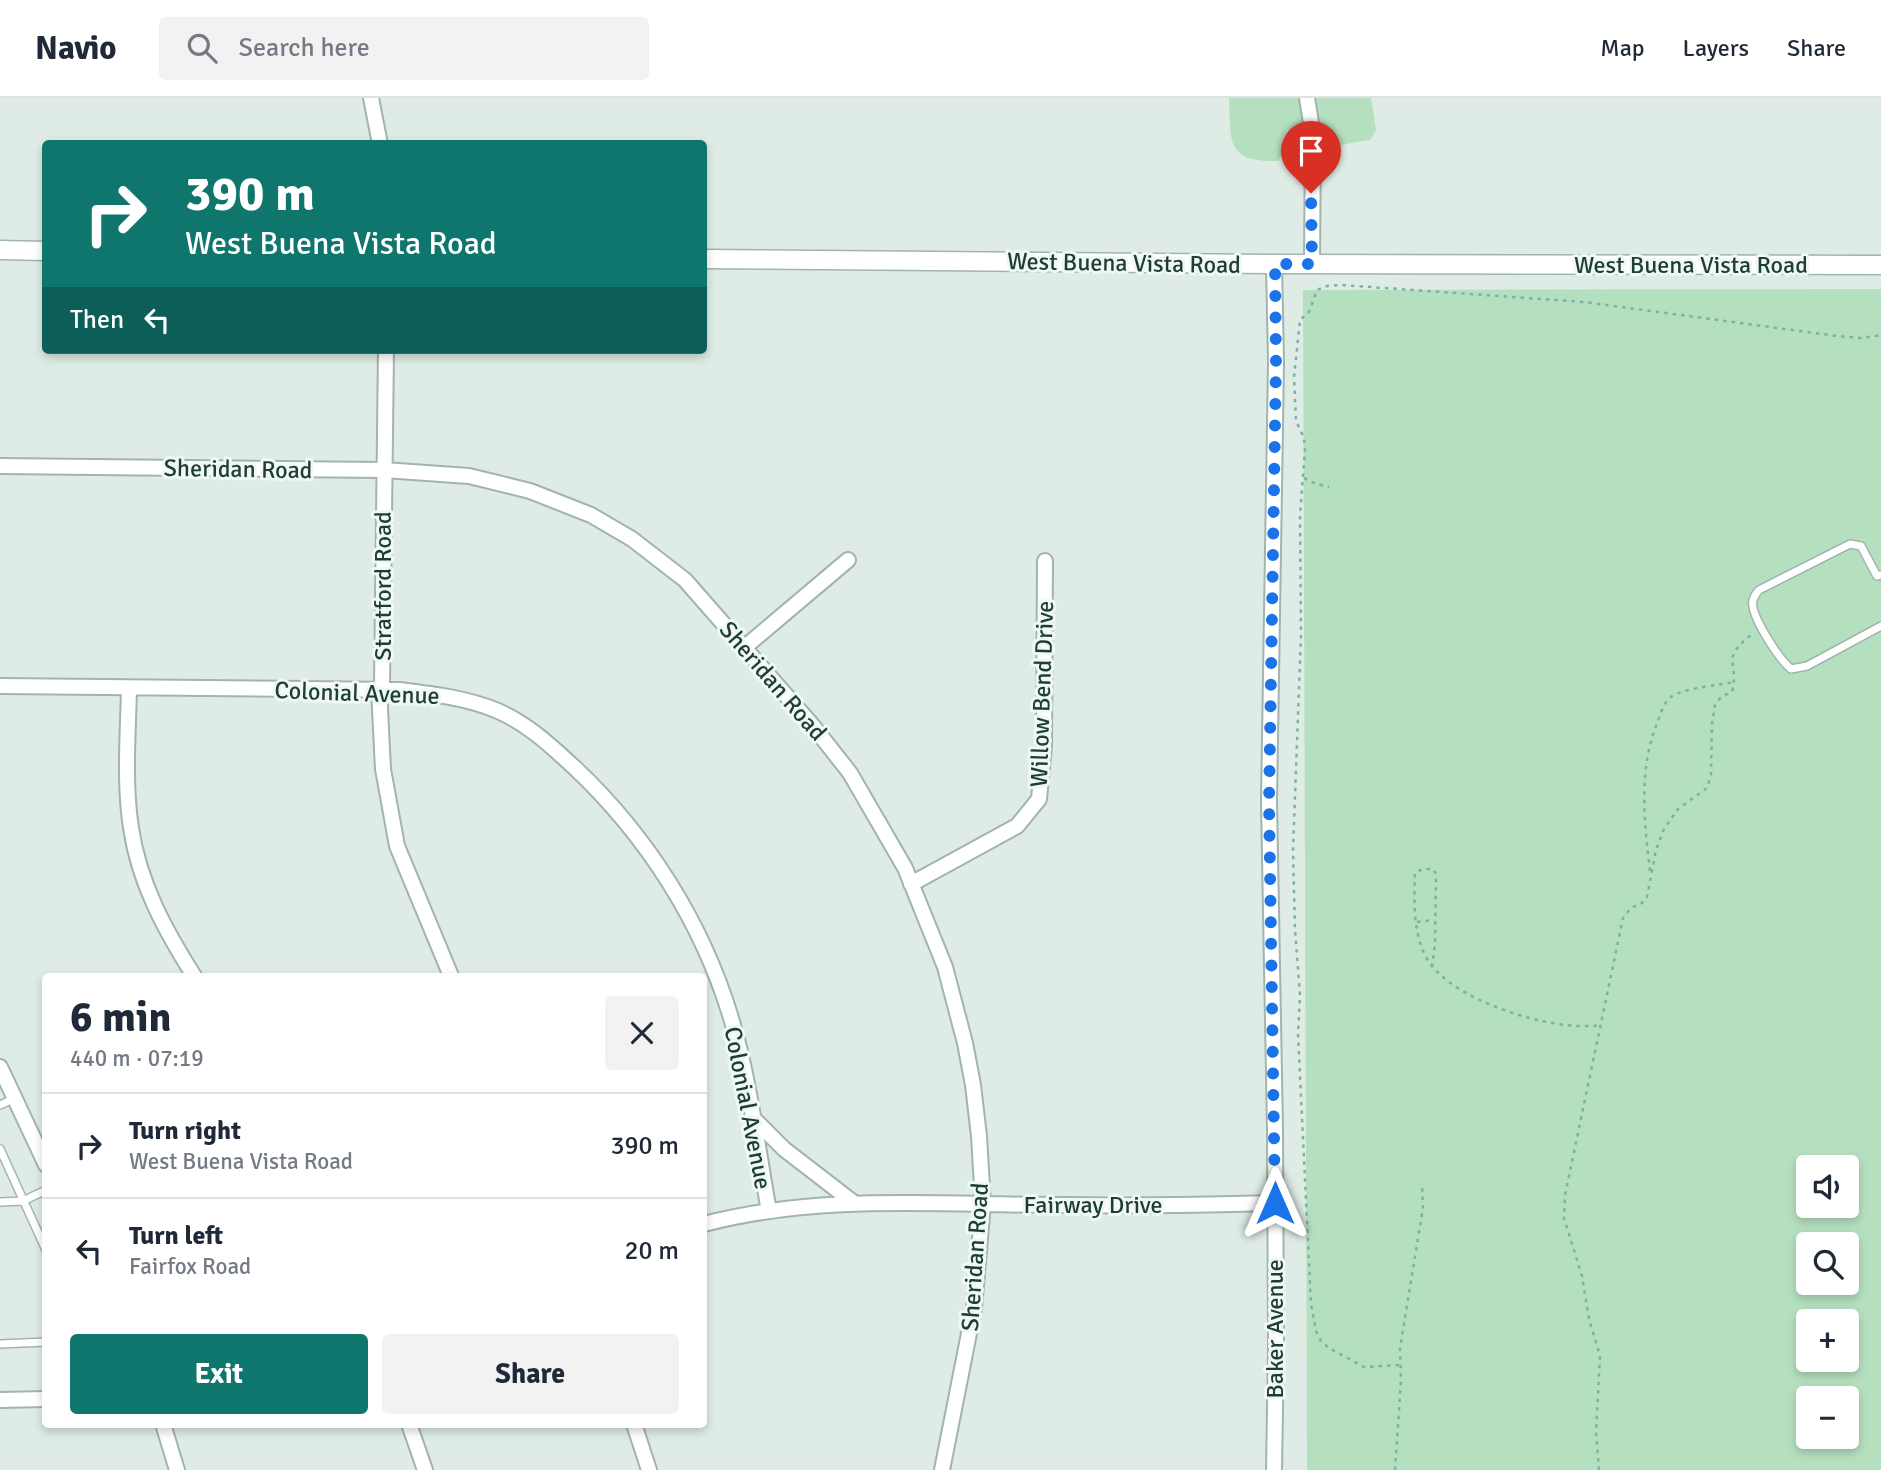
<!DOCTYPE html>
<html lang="en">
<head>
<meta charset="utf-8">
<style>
	:root { --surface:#fff; --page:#f2f2f3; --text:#1f2937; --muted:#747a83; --line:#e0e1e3; --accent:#0f766e }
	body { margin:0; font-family:Signika,sans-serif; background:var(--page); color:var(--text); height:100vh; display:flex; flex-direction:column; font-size:26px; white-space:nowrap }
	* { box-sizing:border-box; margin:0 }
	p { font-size:23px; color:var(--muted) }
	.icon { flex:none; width:38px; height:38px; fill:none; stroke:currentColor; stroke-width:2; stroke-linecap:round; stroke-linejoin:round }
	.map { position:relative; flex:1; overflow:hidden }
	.sheet { position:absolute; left:42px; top:875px; width:665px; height:455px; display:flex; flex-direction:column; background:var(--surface); border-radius:7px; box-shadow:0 4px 10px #0003 }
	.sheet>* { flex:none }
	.guide { position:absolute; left:42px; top:42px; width:665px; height:214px; border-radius:7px; box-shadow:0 4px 10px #0003; background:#0f766e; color:#fff; overflow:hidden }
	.controls { position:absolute; left:1796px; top:1057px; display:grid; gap:14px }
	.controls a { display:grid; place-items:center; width:63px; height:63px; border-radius:7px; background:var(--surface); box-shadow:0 4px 10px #0003; font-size:35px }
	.pin { position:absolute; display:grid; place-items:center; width:60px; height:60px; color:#fff; margin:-72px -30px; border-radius:50% 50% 50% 0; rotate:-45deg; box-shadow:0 0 7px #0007 }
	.pin .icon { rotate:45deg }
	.me { position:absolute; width:77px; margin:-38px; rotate:0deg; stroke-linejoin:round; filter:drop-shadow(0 0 5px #0008) }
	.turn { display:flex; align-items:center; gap:24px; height:147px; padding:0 28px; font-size:32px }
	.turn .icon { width:91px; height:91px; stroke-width:2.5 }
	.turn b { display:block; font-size:49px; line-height:60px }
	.then { display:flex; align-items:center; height:66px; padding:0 28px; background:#0003; gap:14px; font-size:26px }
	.round { display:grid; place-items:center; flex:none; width:74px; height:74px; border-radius:7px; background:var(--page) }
	.headline { display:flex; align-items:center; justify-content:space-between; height:119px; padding:0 28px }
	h1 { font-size:42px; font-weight:800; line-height:52px }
	.action { display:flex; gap:14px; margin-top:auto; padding:14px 28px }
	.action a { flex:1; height:80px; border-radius:7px; background:var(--accent); color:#fff; font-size:28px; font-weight:800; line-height:80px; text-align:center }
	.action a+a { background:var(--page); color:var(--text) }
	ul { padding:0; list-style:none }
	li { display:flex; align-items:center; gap:21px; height:105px; padding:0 28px; border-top:2px solid var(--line) }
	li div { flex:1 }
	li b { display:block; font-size:26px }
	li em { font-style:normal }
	header { display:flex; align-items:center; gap:42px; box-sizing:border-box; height:98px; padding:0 35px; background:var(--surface); border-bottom:2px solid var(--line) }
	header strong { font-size:33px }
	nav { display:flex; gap:38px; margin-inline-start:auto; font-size:24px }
	.search { width:490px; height:63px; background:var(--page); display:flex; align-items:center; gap:18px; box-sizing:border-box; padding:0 24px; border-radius:7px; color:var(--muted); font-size:26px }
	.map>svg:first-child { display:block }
	.green { fill:#b5e0bf; fill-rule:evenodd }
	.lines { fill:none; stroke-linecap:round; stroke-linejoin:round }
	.service-casing { stroke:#a1b4ad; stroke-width:10 }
	.minor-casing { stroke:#a1b4ad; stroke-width:18 }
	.tertiary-casing { stroke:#a1b4ad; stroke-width:21 }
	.path { stroke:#7cb39f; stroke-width:2.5; stroke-dasharray:3.5 5; stroke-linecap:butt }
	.service { stroke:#fff; stroke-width:7 }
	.minor { stroke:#fff; stroke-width:14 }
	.tertiary { stroke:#fff; stroke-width:18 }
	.route { stroke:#1a73e8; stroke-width:12; stroke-dasharray:0 21.6 }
	.labels { text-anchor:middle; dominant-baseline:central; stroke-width:6; stroke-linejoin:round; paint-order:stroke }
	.street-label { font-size:24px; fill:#1e3e34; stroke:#f0f8f4 }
</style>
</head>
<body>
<header>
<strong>Navio</strong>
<div class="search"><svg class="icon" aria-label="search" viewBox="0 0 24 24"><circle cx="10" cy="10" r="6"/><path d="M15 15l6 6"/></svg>Search here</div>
<nav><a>Map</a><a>Layers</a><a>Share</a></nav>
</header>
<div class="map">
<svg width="1881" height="1372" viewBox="0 0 1881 1372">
	<rect width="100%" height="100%" fill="#dfece6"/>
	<!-- green -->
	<path class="green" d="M1229 0H1371L1376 32 1370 42C1349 44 1332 51 1311 53L1297 34 1287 32 1282 42 1284 53 1278 63C1225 64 1231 43 1229 0Z
		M1881 191V1372H1307L1303 192ZM1808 1069H1846V1108H1808ZM1808 1146H1846V1185H1808ZM1808 1223H1846V1262H1808ZM1808 1300H1846V1339H1808Z"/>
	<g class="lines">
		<!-- service casing -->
		<g class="service-casing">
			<path id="service" d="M1881 477 1877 478 1861 448 1850 446 1759 492C1758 492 1753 501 1753 502 1749 516 1779 561 1791 571L1807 568 1881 528
				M0 1007 15 1000
				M0 1051 46 1152
				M0 1104 23 1103 46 1092
				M0 1246 46 1244"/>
		</g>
		<!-- minor casing -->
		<g class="minor-casing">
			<path id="minor" d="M371 0 380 46
				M1307 0 1313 37 1312 166
				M386 252 382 586 379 591 383 671 397 748 451 878
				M0 368 384 372 469 378 530 393 591 417 632 441 685 482 813 628 850 675 905 770 945 869 965 945 973 987 979 1038 983 1106 974 1210 942 1372
				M745 549 848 462
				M0 588 400 592C433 596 467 600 498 613 528 626 551 648 575 670 647 738 702 824 731 920 750 983 757 1048 769 1113
				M129 590C128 636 124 685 131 730 139 785 165 832 194 878
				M911 786 1017 728 1039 701 1044 648 1045 463
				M0 969 46 1067
				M755 1022 784 1051 854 1105
				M704 1126C795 1102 889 1104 983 1106 1080 1108 1178 1108 1275 1105
				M0 1302 46 1301
				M163 1326 177 1372
				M409 1326 425 1372
				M634 1326 649 1372
				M1274 1372 1276 1250 1275 1032 1269 704 1276 264 1274 166"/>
		</g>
		<!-- tertiary casing -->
		<g class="tertiary-casing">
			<path id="tertiary" d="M0 152 46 153
				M704 161 1274 166 1881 167"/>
		</g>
		<!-- path -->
		<path class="path" d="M1304 380 1316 386 1329 389
			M1650 773C1644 722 1638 671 1658 623 1661 615 1664 604 1671 599 1684 590 1719 587 1735 584
			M1417 824 1434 822
			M1432 869 1435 846 1436 776 1433 771H1423L1415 775C1414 801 1413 831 1424 855 1443 901 1554 935 1600 927
			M1399 1267 1364 1269 1329 1250 1321 1243 1316 1233 1311 1206 1298 936 1300 897 1295 832 1293 752 1301 537 1300 417 1305 352 1304 340 1296 323 1294 279 1300 222 1309 214 1317 192 1327 188 1342 187 1584 204 1837 238 1861 240 1881 237
			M1395 1372 1401 1282 1400 1250 1423 1110 1422 1085
			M1599 1372 1596 1334 1600 1258 1589 1221 1582 1178 1564 1120 1565 1097 1623 820 1631 810 1642 805 1647 799 1656 752 1664 731 1678 711 1707 690 1711 677 1712 626 1715 607 1721 599 1732 594C1740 564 1719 562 1751 537"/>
		<!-- service -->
		<use href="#service" class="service"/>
		<!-- minor -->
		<use href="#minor" class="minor"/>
		<!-- tertiary -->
		<use href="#tertiary" class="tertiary"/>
	</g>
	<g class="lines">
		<!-- route -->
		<path class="route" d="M1275 1105 1269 704 1276 264 1275 166H1312L1311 95"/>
	</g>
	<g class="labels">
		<!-- street labels -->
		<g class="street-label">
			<text transform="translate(1124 165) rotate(1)">West Buena Vista Road</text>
			<text x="1691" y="167">West Buena Vista Road</text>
			<text transform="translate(238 371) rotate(1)">Sheridan Road</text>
			<text transform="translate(383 488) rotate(-90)">Stratford Road</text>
			<text transform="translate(773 583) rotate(49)">Sheridan Road</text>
			<text transform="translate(357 595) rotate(2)">Colonial Avenue</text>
			<text transform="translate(1042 596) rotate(-88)">Willow Bend Drive</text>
			<text transform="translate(748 1010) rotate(79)">Colonial Avenue</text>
			<text x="1093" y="1107">Fairway Drive</text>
			<text transform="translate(975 1159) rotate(-86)">Sheridan Road</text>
			<text transform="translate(1275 1231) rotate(-90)">Baker Avenue</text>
		</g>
	</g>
</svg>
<div class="controls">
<a><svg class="icon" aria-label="sound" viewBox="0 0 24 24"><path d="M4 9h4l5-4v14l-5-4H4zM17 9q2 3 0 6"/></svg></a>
<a><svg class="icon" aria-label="search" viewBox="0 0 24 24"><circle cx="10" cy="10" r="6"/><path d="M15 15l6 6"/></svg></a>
<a>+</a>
<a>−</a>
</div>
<div class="pin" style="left:1311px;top:95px;background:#d93025"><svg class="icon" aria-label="arrive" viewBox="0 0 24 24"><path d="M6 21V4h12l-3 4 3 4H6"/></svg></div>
<svg class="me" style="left:1275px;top:1105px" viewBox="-20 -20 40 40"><path d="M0-17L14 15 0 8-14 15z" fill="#1a73e8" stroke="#fff" stroke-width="4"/></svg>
<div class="guide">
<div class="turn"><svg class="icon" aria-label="right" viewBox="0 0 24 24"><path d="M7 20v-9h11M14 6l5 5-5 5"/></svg><div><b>390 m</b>West Buena Vista Road</div></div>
<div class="then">Then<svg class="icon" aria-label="left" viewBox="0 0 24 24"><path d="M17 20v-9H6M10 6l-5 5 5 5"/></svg></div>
</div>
<section class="sheet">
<div class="headline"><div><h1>6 min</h1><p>440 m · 07:19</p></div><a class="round"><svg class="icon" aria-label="close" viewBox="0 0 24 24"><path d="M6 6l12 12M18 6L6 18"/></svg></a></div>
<ul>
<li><svg class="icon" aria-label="right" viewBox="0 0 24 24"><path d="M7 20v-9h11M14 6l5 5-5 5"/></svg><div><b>Turn right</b><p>West Buena Vista Road</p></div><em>390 m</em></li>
<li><svg class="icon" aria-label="left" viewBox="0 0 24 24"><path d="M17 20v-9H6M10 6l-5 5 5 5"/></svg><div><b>Turn left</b><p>Fairfox Road</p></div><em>20 m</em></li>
</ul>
<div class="action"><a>Exit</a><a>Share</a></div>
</section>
</div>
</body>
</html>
